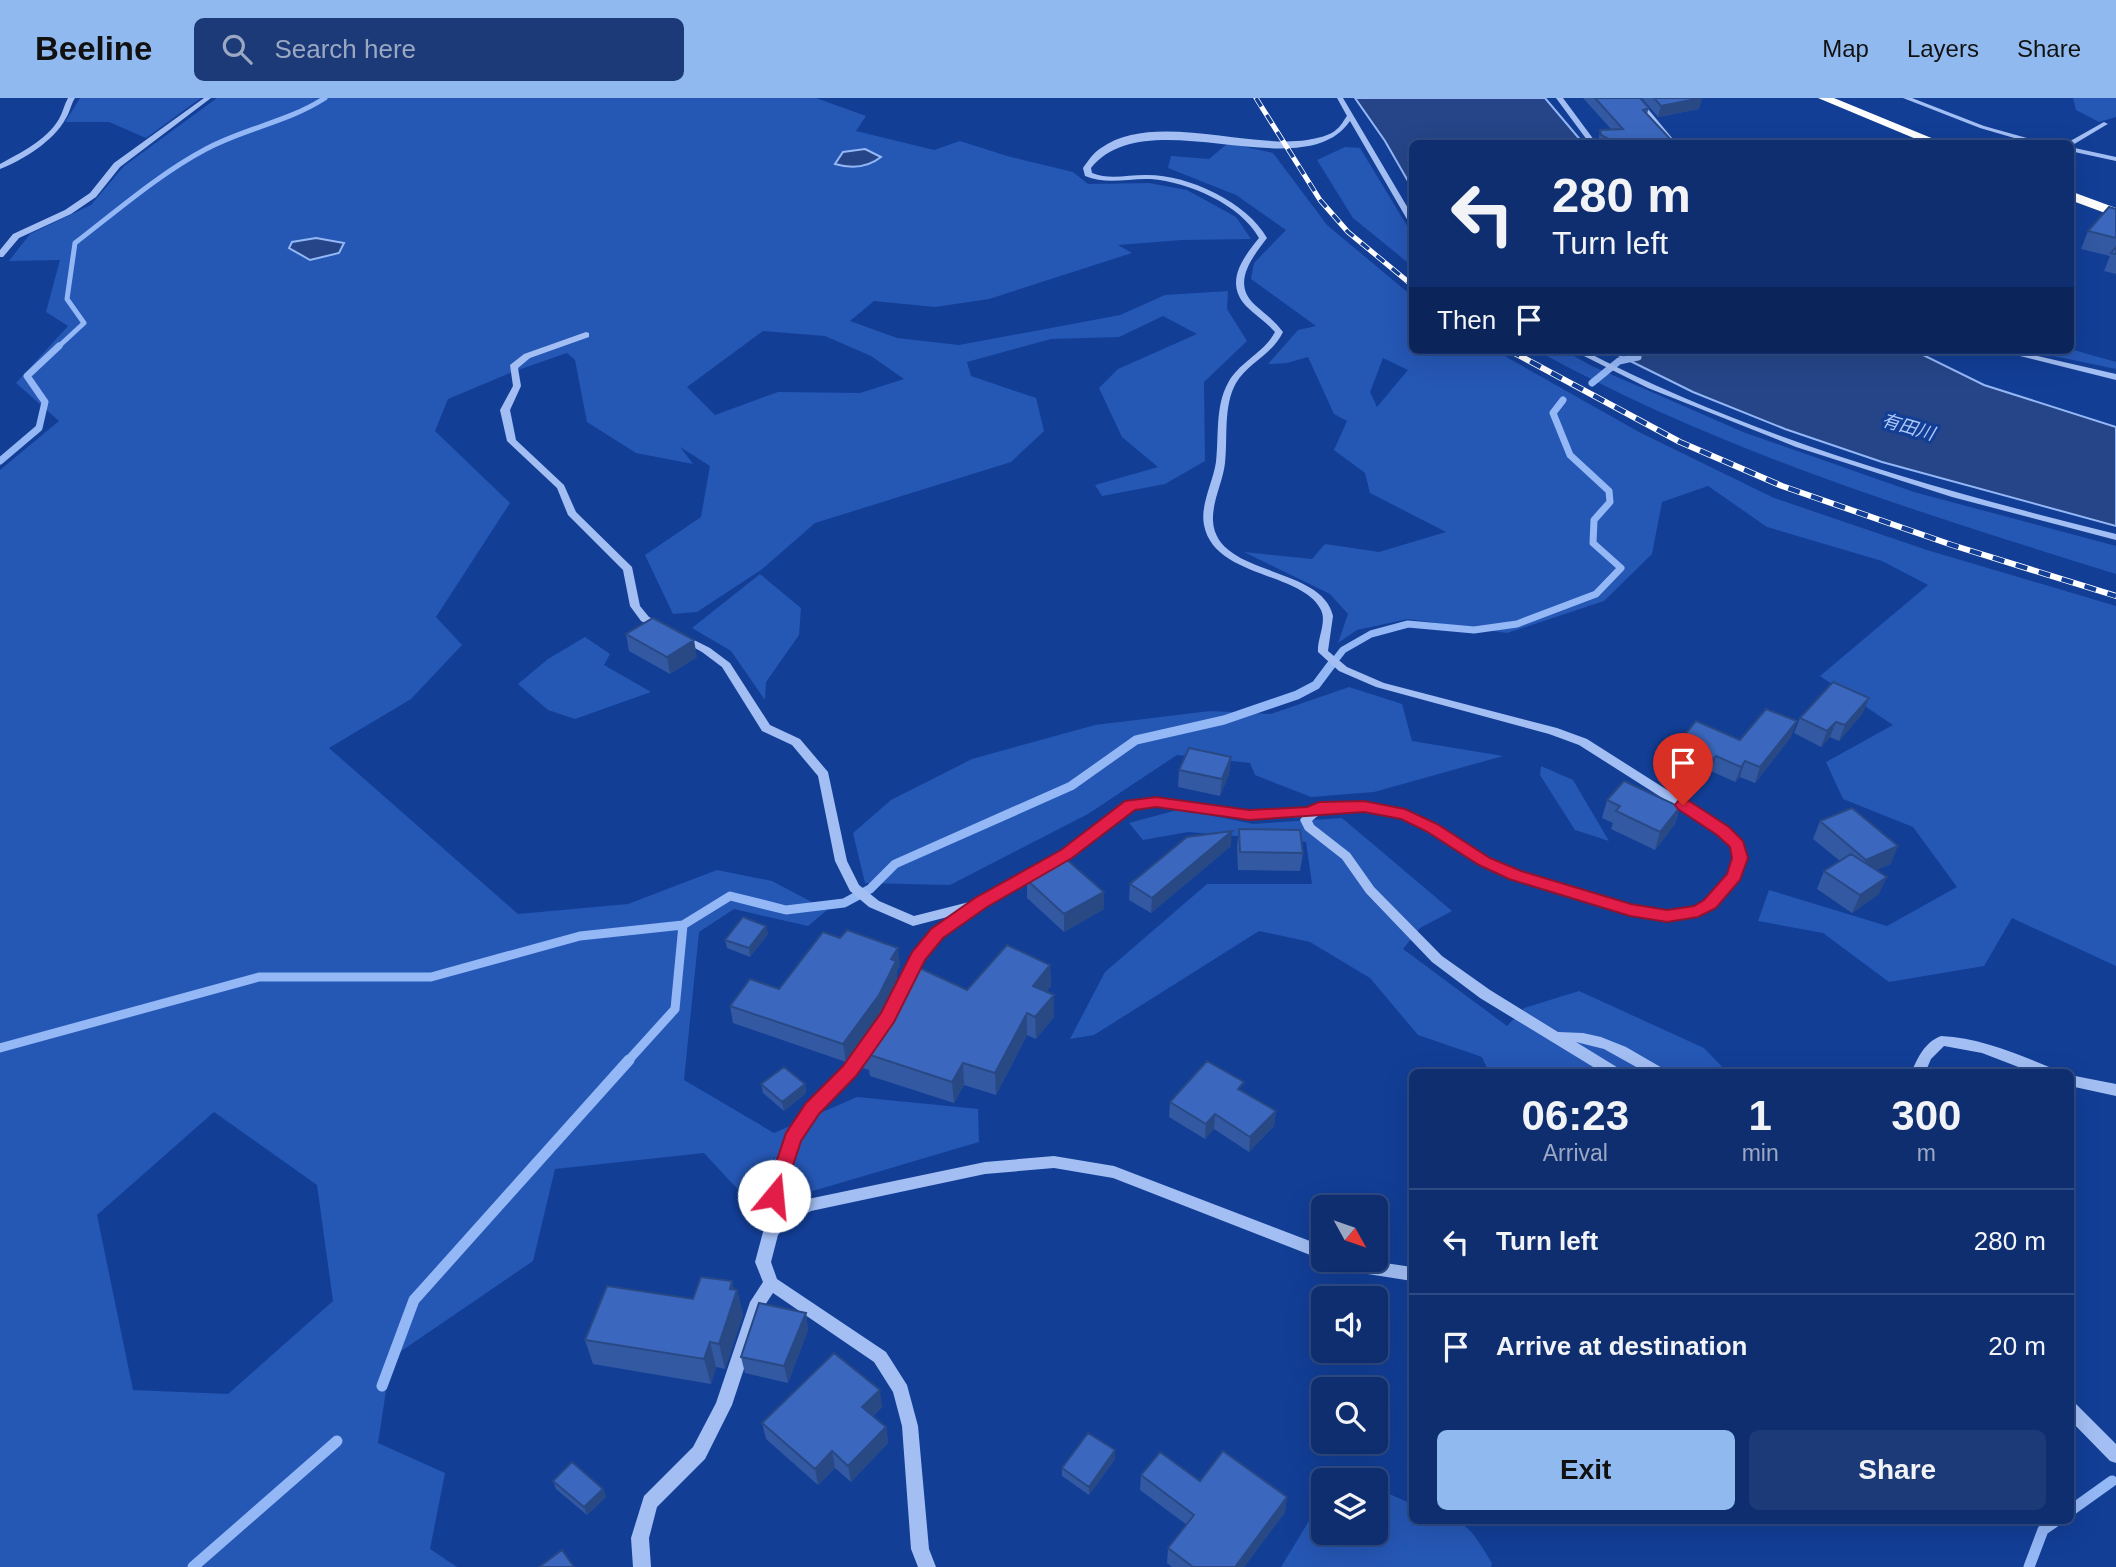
<!DOCTYPE html>
<html lang="en">
<head>
<meta charset="utf-8">
<style>
	:root { --surface:#0e2e70; --page:#1c3a78; --text:#f1f3f6; --muted:#9ba8c3; --line:#2e4a83; --accent:#90b9f0 }
	body { margin:0; font-family:Arial,"Noto Sans JP",sans-serif; background:var(--page); color:var(--text); height:100vh; display:flex; flex-direction:column; font-size:26px; white-space:nowrap }
	* { box-sizing:border-box; margin:0 }
	p { font-size:23px; color:var(--muted) }
	.icon { flex:none; width:38px; height:38px; fill:none; stroke:currentColor; stroke-width:2; stroke-linecap:round; stroke-linejoin:round }
	.map { position:relative; flex:1; overflow:hidden }
	.drawer { position:absolute; left:1409px; top:971px; width:665px; height:455px; display:flex; flex-direction:column; background:var(--surface); border-radius:10px; box-shadow:0 7px 28px #0002,0 0 0 2px var(--line) }
	.drawer>* { flex:none }
	.guide { position:absolute; left:1409px; top:42px; width:665px; height:214px; border-radius:10px; box-shadow:0 7px 28px #0002,0 0 0 2px var(--line); background:#0e2e70; color:var(--text); overflow:hidden }
	.needle { width:46px; rotate:130deg }
	.buttons { position:absolute; left:1311px; top:1097px; display:grid; gap:14px }
	.buttons a { display:grid; place-items:center; width:77px; height:77px; border-radius:10px; background:var(--surface); box-shadow:0 7px 28px #0002,0 0 0 2px var(--line); font-size:35px }
	.pin { position:absolute; display:grid; place-items:center; width:60px; height:60px; color:#fff; margin:-72px -30px; border-radius:50% 50% 50% 0; rotate:-45deg; box-shadow:0 0 7px #0007 }
	.pin .icon { rotate:45deg }
	.me { position:absolute; width:77px; margin:-38px; rotate:17deg; stroke-linejoin:round; filter:drop-shadow(0 0 5px #0008) }
	.turn { display:flex; align-items:center; gap:24px; height:147px; padding:0 28px; font-size:32px }
	.turn .icon { width:91px; height:91px; stroke-width:2.5 }
	.turn b { display:block; font-size:49px; line-height:60px }
	.then { display:flex; align-items:center; height:66px; padding:0 28px; background:#0003; gap:14px; font-size:26px }
	.eta { display:flex; justify-content:space-evenly; align-items:center; height:119px; text-align:center }
	.eta b { font-size:42px; font-weight:800; line-height:49px }
	.cta { display:flex; gap:14px; margin-top:auto; padding:14px 28px }
	.cta a { flex:1; height:80px; border-radius:10px; background:var(--accent); color:#111; font-size:28px; font-weight:800; line-height:80px; text-align:center }
	.cta a+a { background:var(--page); color:var(--text) }
	ul { padding:0; list-style:none }
	li { display:flex; align-items:center; gap:21px; height:105px; padding:0 28px; border-top:2px solid var(--line) }
	li div { flex:1 }
	li b { display:block; font-size:26px }
	li em { font-style:normal }
	header { display:flex; align-items:center; gap:42px; box-sizing:border-box; height:98px; padding:0 35px; background:var(--accent); color:#111 }
	header strong { font-size:33px }
	nav { display:flex; gap:38px; margin-inline-start:auto; font-size:24px }
	.search { width:490px; height:63px; background:var(--page); display:flex; align-items:center; gap:18px; box-sizing:border-box; padding:0 24px; border-radius:10px; color:var(--muted); font-size:26px }
	.map>svg:first-child { display:block }
	.green { fill:#2557b5; fill-rule:evenodd }
	.water { fill:#254588; stroke:#94b7f6; stroke-width:2 }
	.lines { fill:none; stroke-linecap:round; stroke-linejoin:round }
	.stream-far3 { stroke:#94b7f6; stroke-width:5 }
	.stream-far2 { stroke:#94b7f6; stroke-width:7 }
	.stream-far1 { stroke:#94b7f6; stroke-width:9 }
	.stream { stroke:#94b7f6; stroke-width:11 }
	.minor { fill:#a2bef3; fill-rule:evenodd }
	.highway { fill:#fff; fill-rule:evenodd }
	.rail-far1-casing { stroke:#fff; stroke-width:5 }
	.rail-casing { stroke:#fff; stroke-width:6 }
	.rail-far1 { stroke:#123e96; stroke-width:3.5; stroke-dasharray:10; stroke-linecap:butt }
	.rail { stroke:#123e96; stroke-width:4.5; stroke-dasharray:12; stroke-linecap:butt }
	.wall { fill:#3359a3 }
	.shaded-wall { fill:#294985 }
	.building { fill:#3b68be; stroke:#294985; stroke-width:2 }
	.route { fill:#e11d48; stroke:#92132f; stroke-width:2 }
	.labels { text-anchor:middle; dominant-baseline:central; stroke-width:6; stroke-linejoin:round; paint-order:stroke }
	.far-water-label { font-size:18px; font-style:italic; fill:#aec9fa; stroke:#123e96 }
</style>
</head>
<body>
<header>
<strong>Beeline</strong>
<div class="search"><svg class="icon" aria-label="search" viewBox="0 0 24 24"><circle cx="10" cy="10" r="6"/><path d="M15 15l6 6"/></svg>Search here</div>
<nav><a>Map</a><a>Layers</a><a>Share</a></nav>
</header>
<div class="map">
<svg width="2116" height="1469" viewBox="0 0 2116 1469">
	<rect width="100%" height="100%" fill="#123e96"/>
	<!-- green -->
	<path class="green" d="M80 0H201L146 40 109 24H65Z
		M217 0H816L866 18 856 33 934 52 960 43 1007 58 1073 74 1088 86 1149 85 1187 92 1236 119 1251 141 1182 142 1118 147 1132 155 989 201 935 209 874 203 850 223 897 240 959 247 1120 217 1165 197 1228 193 1227 211 1247 243 1204 284 1205 363 1165 386 1102 398 1095 387 1158 369 1122 339 1099 290 1118 271 1197 236 1163 218 1119 239 1051 241 967 264 971 278 1036 300 1044 333 1011 364 815 425 761 472 697 514 673 516 645 457 701 419 710 368 680 349 693 366 636 355 587 324 575 262 567 255 515 273 448 301 435 333 510 405 436 519 462 547 411 601 329 650 518 816 628 806 717 772 772 783 827 812 808 828 734 811 699 834 684 982 774 1035 857 999 978 1011 979 1044 755 1110 704 1055 555 1071 533 1163 391 1260 378 1345 445 1375 430 1451 457 1469H0V372L59 323 16 285 68 228 46 214 60 162 9 163 30 136 91 107 124 68ZM763 233 825 238 871 258 904 281 860 295 778 294 715 317 687 289ZM214 1014 317 1087 333 1203 228 1296 133 1292 97 1117Z
		M2073 0H2116V19L2099 24 2076 12Z
		M1228 45 1273 55 1327 127 1412 198V252H1494L1639 334 1774 400 1927 452 2116 508V868L2012 820 1984 868 1889 884 1823 835 1758 823 1769 792 1887 828 1957 789 1913 729 1843 701 1826 664 1893 627 1820 578 1928 487 1882 463 1767 429 1708 388 1662 404 1652 456 1604 503 1507 535 1408 521 1357 532 1338 545 1348 516 1330 496 1244 454 1312 461 1325 446 1379 454 1446 434 1370 395 1365 375 1334 352 1347 323 1334 316 1308 259 1287 265 1268 266 1298 232 1316 228 1251 181 1254 165 1286 132 1236 97 1168 70 1171 58 1209 61ZM1383 260 1408 272 1377 309 1370 294Z
		M1345 49 1360 50 1412 136V168L1353 120 1317 62Z
		M2070 251 2116 264V271L2025 252Z
		M1536 252H1563L1592 268 1743 334 1914 394 2116 448V476C1918 414 1718 353 1536 252Z
		M760 476 801 510 799 537 766 584 765 602 731 553 692 530Z
		M585 539 610 556 604 567 651 594 575 621 548 612 518 586 548 561Z
		M1349 589 1402 606 1412 643 1503 658 1374 694 1311 699 1255 677 1250 665 1177 657 1088 716 950 787 865 785 853 735 891 702 972 661 1095 627 1210 613 1271 616Z
		M1541 668 1573 682 1609 743 1575 732 1540 677Z
		M1181 711 1253 726 1342 720 1452 813 1420 830 1403 851 1507 928 1524 910 1579 893 1704 950 1728 975H1489L1482 959 1418 937 1370 880 1310 844 1259 833 1094 937 1070 941 1105 874 1207 786H1312L1306 744 1188 734 1143 742 1129 725Z
		M1387 1395 1412 1406V1423C1467 1423 1463 1418 1492 1465L1491 1469H1281L1312 1418 1323 1414V1435H1376V1398Z"/>
	<!-- water -->
	<path class="water" d="M1355 0H1545L1583 45 1412 46V90L1385 43Z
		M865 51 881 59C867 70 852 71 835 66L843 54Z
		M316 140 344 145 339 155 310 162 289 150 292 144Z
		M1608 252H1913L1984 287 2116 329V428L1882 364 1785 331 1693 294Z"/>
	<g class="lines">
		<!-- stream-far3 -->
		<path class="stream-far3" d="M57 250 84 225 67 201 75 145C118 112 159 76 206 51 245 30 288 24 325 0"/>
		<!-- stream-far2 -->
		<path class="stream-far2" d="M1592 285 1619 263 1638 259
			M0 363 39 330 45 304 27 278 59 248
			M1333 565 1343 552 1371 536 1408 526 1474 532 1517 526 1596 496 1621 470 1593 445 1594 422 1610 404 1609 393 1570 357 1553 315 1563 302"/>
		<!-- stream-far1 -->
		<path class="stream-far1" d="M0 950 259 879H431L580 838 683 827 730 798 786 812 844 805 870 791 895 766 1071 688 1136 642 1224 622 1297 597 1316 587 1334 563
			M627 964 675 911 683 827"/>
		<!-- stream -->
		<path class="stream" d="M382 1288 414 1202 629 962
			M2070 1413 2112 1383
			M193 1469 337 1343
			M2029 1469 2043 1432 2056 1423"/>
		<!-- minor -->
		<path class="minor" d="M68 0H75C71 6 70 14 66 20 54 43 23 62 0 71V66C20 55 47 42 59 21 63 14 64 7 68 0Z
			M204 0H211L120 69 96 99 71 116 19 140 3 159H0V152L13 136 65 112 90 95 114 65Z
			M1337 0H1343L1412 117V125L1408 123 1350 23C1303 92 1147 0 1091 70L1092 75C1109 82 1127 77 1145 77 1187 76 1247 104 1267 140 1252 160 1231 185 1255 207 1265 216 1275 223 1283 234 1272 257 1248 265 1236 285 1223 308 1228 340 1225 365 1223 384 1212 403 1213 423 1216 479 1322 467 1333 518L1328 553 1347 569 1384 585 1557 630 1587 641 1727 730C1743 746 1750 761 1738 781 1700 847 1633 817 1576 800 1547 792 1518 785 1491 772 1437 746 1412 711 1346 712 1334 712 1321 713 1312 723L1314 727 1350 755 1374 789 1442 858 1490 892 1558 934 1583 935 1601 939 1626 949 1664 971 1666 975H1647L1604 951 1576 944 1620 971 1622 975H1603L1480 900 1432 864 1366 795 1342 761 1305 732 1300 722 1302 719 1249 721 1156 708 1134 711 1071 759 986 808 942 838 923 861 911 884H901L899 881C916 850 926 836 955 817L913 828 869 809 850 793 835 763 818 678 792 647 762 633 722 569 702 554 675 539 676 537H684L710 550 730 565 770 627 800 641 828 674 847 763 859 787 879 803 914 818 977 802 1063 753 1127 704 1156 700 1249 713 1311 711 1323 706 1352 704 1396 710 1431 724 1479 754 1514 772 1621 805 1658 813H1676L1695 809 1710 799 1722 785 1730 772 1733 759 1730 749 1719 736 1579 647 1549 636 1376 589 1339 573 1318 554C1317 541 1327 524 1321 512 1303 474 1214 480 1204 427 1200 407 1213 384 1216 364 1219 339 1215 308 1228 285 1239 264 1264 255 1275 234 1266 224 1255 217 1246 208 1224 184 1243 160 1259 140 1240 106 1188 84 1151 81 1128 80 1107 87 1085 78L1083 70C1088 63 1093 55 1101 50 1153 13 1247 51 1307 42 1317 40 1330 38 1337 31 1341 28 1344 22 1347 18Z
			M1556 0H1563L1597 46H1590Z
			M1632 0H1639L1677 46H1670Z
			M1903 0H1912L1984 28 2048 46H2035L1980 30Z
			M2104 24 2108 26 2106 27 2071 48 2070 46H2065Z
			M2070 49 2116 59V63L2070 53Z
			M586 234 589 235V239L530 260 518 270 521 288 510 312 516 342 564 387 576 414 632 469 640 508 649 519 665 527 666 529 665 531H657L641 523 630 508 623 472 568 417 557 390 507 343 500 312 513 288 510 267 524 256Z
			M1572 252H1583C1750 339 1934 391 2116 436V442L1952 399 1796 349 1648 290Z
			M1996 252H2011L2116 276V282Z
			M871 937 876 938 878 942 855 977 818 1014 800 1042 781 1098 786 1111 808 1101 985 1064 1054 1058 1114 1068 1323 1148V1162L1113 1080 1054 1070 985 1076 811 1113 787 1125 778 1137 771 1164 777 1181 886 1254 907 1287 918 1328 929 1451 936 1469H918L911 1451 902 1328 893 1294 874 1264 773 1195 765 1207 732 1307 705 1361 657 1409 649 1440 651 1469H633L631 1440 644 1398 693 1349 716 1305 750 1204 763 1184 755 1164 763 1134 774 1120 767 1098 786 1040 808 1006 845 969 866 938Z
			M1941 938C1981 940 2017 956 2054 971L2056 975H2034L1982 955 1944 948 1931 961 1925 975H1911C1918 959 1925 944 1941 938Z
			M2070 977 2116 986V998L2070 988Z
			M1334 1162H1365L1412 1169V1183L1355 1174 1337 1167Z
			M2070 1304 2076 1306 2116 1346V1365L2110 1363 2070 1322Z"/>
		<!-- highway -->
		<path class="highway" d="M1818 0H1834L1946 46H1928Z
			M2070 93 2116 110V119L2070 102Z"/>
		<!-- rail-far1 casing -->
		<g class="rail-far1-casing">
			<path id="rail-far1" d="M1256 0 1320 102 1348 134 1412 187"/>
		</g>
		<!-- rail casing -->
		<g class="rail-casing">
			<path id="rail" d="M1509 252 1680 344 1782 388 1952 447 2116 498"/>
		</g>
		<!-- rail-far1 -->
		<use href="#rail-far1" class="rail-far1"/>
		<!-- rail -->
		<use href="#rail" class="rail"/>
	</g>
	<!-- wall -->
	<path class="wall" d="M1583 0H1640L1649 10 1647 16 1675 46H1598L1600 32 1611 31Z
		M1642 0H1702L1699 11 1658 19Z
		M2116 111V176L2104 173 2110 158 2081 151 2088 133Z
		M626 536 697 559 670 576 629 553Z
		M1863 615 1839 643 1830 639 1821 649 1794 635 1800 620Z
		M1791 639 1755 685 1740 679 1735 684 1711 673 1708 677 1672 661 1677 646Z
		M1231 659 1229 676 1220 698 1178 689 1179 672Z
		M1607 702 1680 709 1675 726 1655 752 1611 731 1613 725 1602 720Z
		M1820 723 1891 766 1876 772 1879 796 1852 815 1817 791 1824 773 1840 763 1813 741Z
		M1239 731 1303 755 1300 773 1238 772 1237 748Z
		M1231 748 1151 815 1129 802 1130 786Z
		M1027 782 1104 811 1064 834 1027 800Z
		M768 836 750 859 727 850 725 842Z
		M1050 867 1051 888 1046 894 1054 919 1036 941 1027 937 996 997 964 987 954 1005 870 978 869 972 863 970 861 948 893 902 967 892Z
		M900 868 897 872V881L881 915 846 964 733 925 730 908 779 891Z
		M761 986H805L806 995 784 1013 763 995Z
		M1243 993 1276 1013 1274 1028 1249 1054 1214 1031 1205 1041 1169 1019 1170 1004Z
		M732 1183 734 1192H737L743 1217 725 1271 716 1269 711 1286 593 1266 585 1242 693 1201Z
		M806 1215 808 1232 788 1285 745 1275 741 1259Z
		M882 1309 873 1318 886 1329 888 1345 851 1384 835 1370 818 1387 766 1341 762 1325Z
		M1115 1352V1361L1089 1397 1062 1378V1370Z
		M1141 1377 1200 1383 1287 1399 1285 1414 1244 1469H1172L1167 1465 1168 1450 1187 1427 1140 1392Z
		M553 1383 603 1391 606 1399 587 1417 556 1391Z"/>
	<!-- shaded-wall -->
	<path class="shaded-wall" d="M1702 0 1699 11 1658 19 1661 8Z
		M694 542 697 559 670 576 667 559Z
		M1869 600 1863 615 1839 643 1845 627Z
		M1797 623 1791 639 1755 685 1760 669Z
		M1836 624 1830 639 1821 649 1827 633Z
		M1716 658 1711 673 1708 677 1713 661Z
		M1231 659 1229 676 1220 698 1222 681Z
		M1745 663 1740 679 1735 684 1741 669Z
		M1680 709 1675 726 1655 752 1660 734Z
		M1232 733 1231 748 1151 815 1152 800Z
		M1898 748 1891 766 1859 779 1866 762Z
		M1887 779 1879 796 1852 815 1860 797Z
		M1104 794V811L1064 834V816Z
		M766 828 768 836 750 859 749 850Z
		M898 850 900 868 897 872V881L881 915 846 964 843 946 891 861Z
		M1050 867 1051 888 1033 910V888Z
		M1054 897V919L1036 941 1035 919Z
		M1027 915V937L996 997 995 975Z
		M963 965 964 987 954 1005 952 984Z
		M805 986 806 995 784 1013 782 1004Z
		M1276 1013 1274 1028 1249 1054 1250 1039Z
		M1215 1016 1214 1031 1205 1041 1206 1026Z
		M732 1183 735 1197 737 1192 743 1217 725 1271 719 1246 730 1191Z
		M806 1215 808 1232 788 1285 784 1268Z
		M710 1244 716 1269 711 1286 704 1261Z
		M880 1292 882 1309 865 1326 862 1309Z
		M886 1329 888 1345 851 1384 848 1368Z
		M1115 1352V1361L1089 1397V1389Z
		M832 1353 835 1370 818 1387 815 1371Z
		M603 1391 606 1399 587 1417 584 1409Z
		M1287 1399 1285 1414 1244 1469H1235Z"/>
	<!-- building -->
	<path class="building" d="M1595 0H1640L1649 10 1643 12 1675 46H1618L1601 37 1600 32 1623 31Z
		M1654 0H1701L1661 8Z
		M2109 109 2116 111V140L2088 133Z
		M2116 149V156L2111 155Z
		M653 520 694 542 667 559 626 536Z
		M1833 584 1869 600 1845 627 1836 624 1827 633 1800 620Z
		M1766 611 1797 623 1760 669 1745 663 1741 669 1716 658 1713 661 1677 646 1696 623 1740 642Z
		M1189 650 1231 659 1222 681 1179 672Z
		M1624 683 1680 709 1660 734 1616 713 1620 708 1607 702Z
		M1852 710 1898 748 1866 762 1820 723Z
		M1239 731 1300 732 1303 755 1240 754Z
		M1232 733 1152 800 1130 786 1187 739Z
		M1851 756 1887 779 1860 797 1824 773Z
		M1066 761 1104 794 1064 816 1027 782Z
		M743 819 766 828 749 850 725 842Z
		M847 832 898 850 891 861 896 863 879 897 843 946 730 908 750 881 779 891 823 834 840 840Z
		M1007 847 1050 867 1033 888 1054 897 1035 919 1027 915 995 975 963 965 952 984 867 956 870 951 861 948 893 902 911 866 967 892Z
		M1207 963 1244 984 1238 991 1276 1013 1250 1039 1215 1016 1206 1026 1170 1004Z
		M784 969 805 986 782 1004 761 986Z
		M701 1179 732 1183 730 1191 737 1192 719 1246 710 1244 704 1261 585 1242 607 1188 693 1201Z
		M759 1205 806 1215 784 1268 741 1259Z
		M834 1255 880 1292 862 1309 886 1329 848 1368 832 1353 815 1371 762 1325Z
		M1088 1335 1115 1352 1089 1389 1062 1370Z
		M1223 1353 1287 1399 1235 1469H1193L1168 1450 1194 1417 1141 1377 1160 1354 1200 1383Z
		M572 1364 603 1391 584 1409 553 1383Z
		M562 1452 574 1469H539Z"/>
	<!-- route -->
	<path class="route" d="M1156 699 1249 712 1307 709 1319 704 1364 703 1405 711 1437 726 1490 760 1521 773 1631 806 1667 812 1694 808 1704 802 1727 776 1732 760 1730 749 1717 737 1678 711 1675 707 1678 703H1689L1729 729 1743 743 1748 760 1740 782 1716 810 1698 819 1667 824 1630 818 1509 781 1479 767 1426 733 1401 721 1364 714 1249 722 1156 709 1135 712 1072 760 987 809 943 840 925 862 894 924 869 960 856 978 819 1016 801 1043 781 1104 774 1106 768 1104 765 1098 786 1035 806 1005 843 968 856 950 881 915 912 854 931 831 975 800 1061 752 1125 703Z"/>
	<g class="labels">
		<!-- far-water labels -->
		<g class="far-water-label">
			<text transform="translate(1908 329) rotate(16)">有田川</text>
		</g>
	</g>
</svg>
<div class="buttons">
<a><svg class="needle" viewBox="-14 -14 28 28"><path d="M0-13l5 13h-10z" fill="#e53935"/><path d="M0 13l5-13h-10z" fill="#9ba8c3"/></svg></a>
<a><svg class="icon" aria-label="sound" viewBox="0 0 24 24"><path d="M4 9h4l5-4v14l-5-4H4zM17 9q2 3 0 6"/></svg></a>
<a><svg class="icon" aria-label="search" viewBox="0 0 24 24"><circle cx="10" cy="10" r="6"/><path d="M15 15l6 6"/></svg></a>
<a><svg class="icon" aria-label="layers" viewBox="0 0 24 24"><path d="M12 4l9 5-9 5-9-5zM3 14l9 5 9-5"/></svg></a>
</div>
<div class="pin" style="left:1683px;top:707px;background:#d93025"><svg class="icon" aria-label="arrive" viewBox="0 0 24 24"><path d="M6 21V4h12l-3 4 3 4H6"/></svg></div>
<svg class="me" style="left:774px;top:1098px" viewBox="-20 -20 40 40"><circle r="19" fill="#fff"/><path d="M0-13L10 11 0 6-10 11z" fill="#e11d48"/></svg>
<div class="guide">
<div class="turn"><svg class="icon" aria-label="left" viewBox="0 0 24 24"><path d="M17 20v-9H6M10 6l-5 5 5 5"/></svg><div><b>280 m</b>Turn left</div></div>
<div class="then">Then<svg class="icon" aria-label="arrive" viewBox="0 0 24 24"><path d="M6 21V4h12l-3 4 3 4H6"/></svg></div>
</div>
<section class="drawer">
<div class="eta">
<div><b>06:23</b><p>Arrival</p></div>
<div><b>1</b><p>min</p></div>
<div><b>300</b><p>m</p></div>
</div>
<ul>
<li><svg class="icon" aria-label="left" viewBox="0 0 24 24"><path d="M17 20v-9H6M10 6l-5 5 5 5"/></svg><div><b>Turn left</b></div><em>280 m</em></li>
<li><svg class="icon" aria-label="arrive" viewBox="0 0 24 24"><path d="M6 21V4h12l-3 4 3 4H6"/></svg><div><b>Arrive at destination</b></div><em>20 m</em></li>
</ul>
<div class="cta"><a>Exit</a><a>Share</a></div>
</section>
</div>
</body>
</html>
